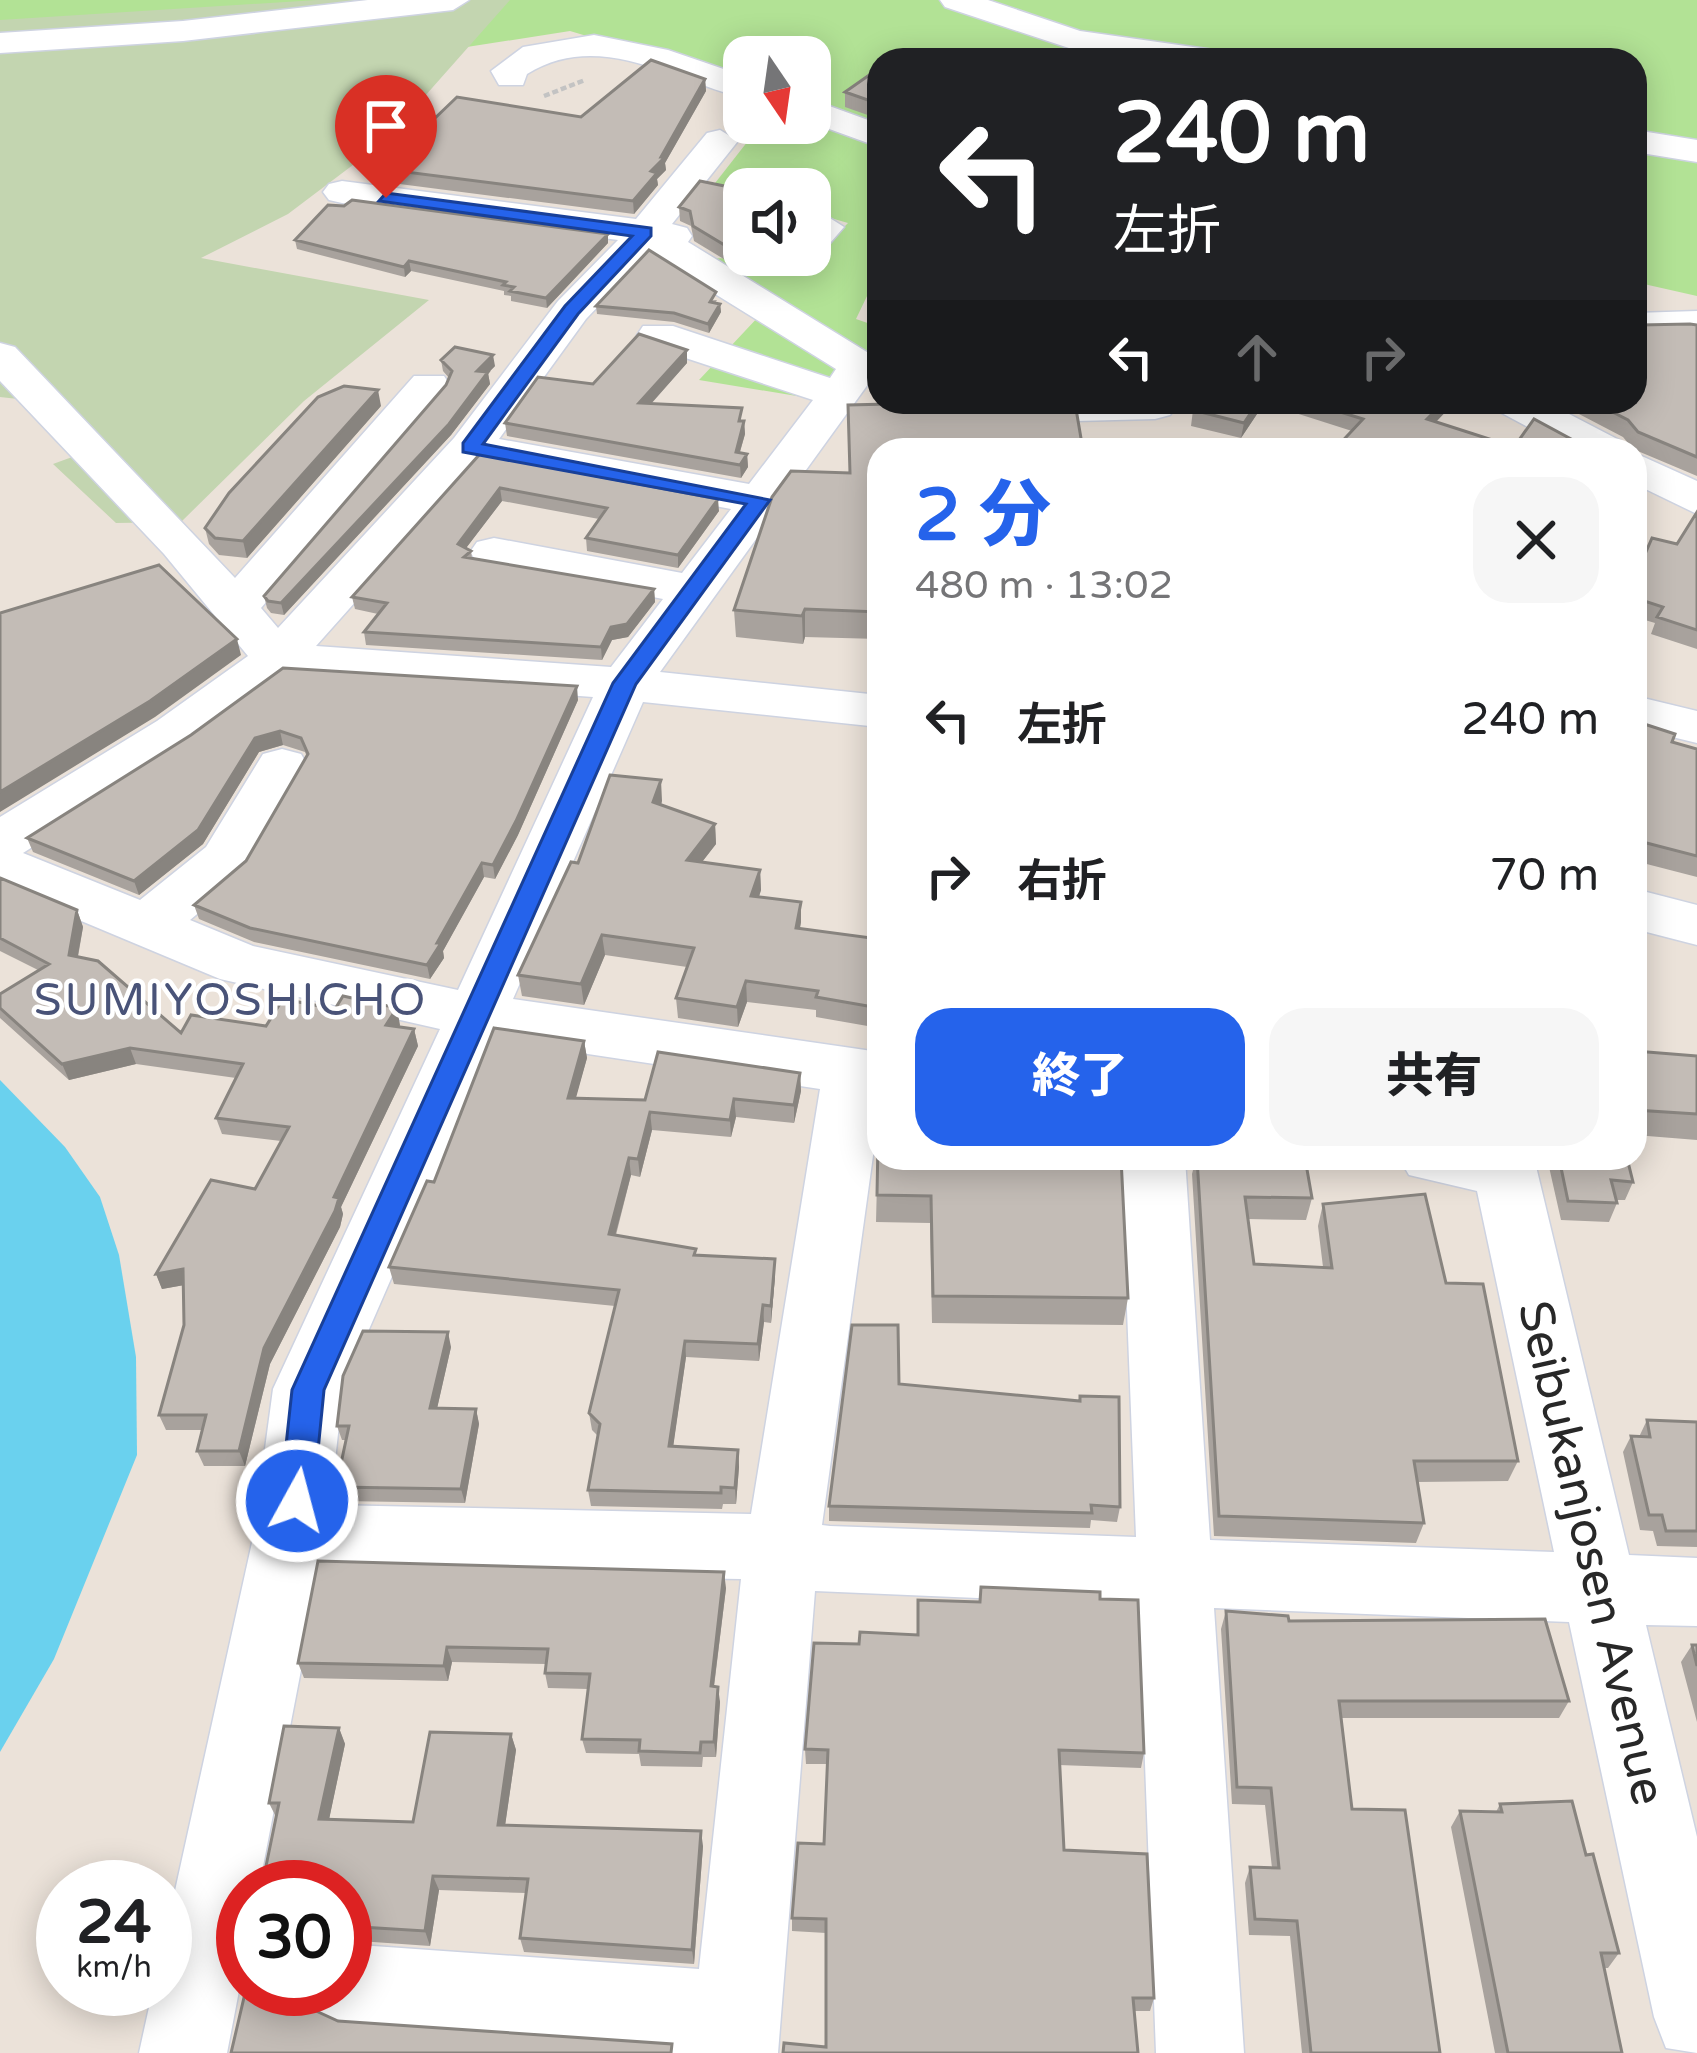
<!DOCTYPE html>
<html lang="ja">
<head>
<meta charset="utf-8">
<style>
	:root { --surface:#fff; --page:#f6f6f6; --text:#202124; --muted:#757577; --accent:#2563eb }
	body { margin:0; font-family:"Varela Round","Noto Sans JP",sans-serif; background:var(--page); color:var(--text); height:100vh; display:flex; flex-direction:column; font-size:45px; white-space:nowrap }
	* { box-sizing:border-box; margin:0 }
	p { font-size:39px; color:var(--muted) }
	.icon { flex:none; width:66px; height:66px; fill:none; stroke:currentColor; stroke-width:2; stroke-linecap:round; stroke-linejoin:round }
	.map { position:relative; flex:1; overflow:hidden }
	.sheet { position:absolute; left:867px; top:438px; width:780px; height:732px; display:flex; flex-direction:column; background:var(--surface); border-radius:36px; box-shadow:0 6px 30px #0003 }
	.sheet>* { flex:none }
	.banner { position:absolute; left:867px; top:48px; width:780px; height:366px; border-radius:36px; box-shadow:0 6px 30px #0003; background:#202124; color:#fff; overflow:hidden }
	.needle { width:78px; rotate:167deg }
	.fabs { position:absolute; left:723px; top:36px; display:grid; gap:24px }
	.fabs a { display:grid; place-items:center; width:108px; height:108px; border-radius:24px; background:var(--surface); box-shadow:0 6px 30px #0003; font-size:60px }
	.speed { position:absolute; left:36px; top:1860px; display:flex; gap:24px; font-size:60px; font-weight:700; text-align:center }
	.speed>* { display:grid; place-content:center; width:156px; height:156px; border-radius:50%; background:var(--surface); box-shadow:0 6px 30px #0003; line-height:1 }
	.speed small { font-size:30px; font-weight:400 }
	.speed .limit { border:18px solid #d22; background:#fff; color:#111 }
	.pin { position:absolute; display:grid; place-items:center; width:102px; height:102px; color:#fff; margin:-123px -51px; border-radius:50% 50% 50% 0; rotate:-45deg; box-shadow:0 0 12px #0007 }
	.pin .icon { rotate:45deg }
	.me { position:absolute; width:132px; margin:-66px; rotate:7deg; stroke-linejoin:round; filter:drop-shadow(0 0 9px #0008) }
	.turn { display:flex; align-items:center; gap:42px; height:252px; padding:0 48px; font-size:54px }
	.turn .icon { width:156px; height:156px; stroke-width:2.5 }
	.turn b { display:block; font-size:84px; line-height:102px }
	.lanes { display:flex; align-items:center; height:114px; padding:0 48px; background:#0003; justify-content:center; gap:60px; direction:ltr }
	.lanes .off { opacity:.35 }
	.round { display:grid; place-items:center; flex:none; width:126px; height:126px; border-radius:36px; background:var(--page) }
	.summary { display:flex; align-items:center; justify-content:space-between; height:204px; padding:0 48px }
	h1 { font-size:72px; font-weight:800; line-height:90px; color:var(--accent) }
	.action { display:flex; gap:24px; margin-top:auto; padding:24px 48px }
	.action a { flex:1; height:138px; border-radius:36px; background:var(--accent); color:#fff; font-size:48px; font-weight:800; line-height:138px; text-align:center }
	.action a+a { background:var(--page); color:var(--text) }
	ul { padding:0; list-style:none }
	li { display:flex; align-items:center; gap:36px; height:156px; padding:0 48px }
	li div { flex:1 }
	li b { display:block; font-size:45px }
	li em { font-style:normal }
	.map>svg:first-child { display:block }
	.green { fill:#b2e295 }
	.cemetery { fill:#c3d5b0 }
	.water { fill:#6ad1ee }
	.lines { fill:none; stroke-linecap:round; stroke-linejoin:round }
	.minor-casing { stroke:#ced3e1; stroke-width:3 }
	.path { stroke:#c3c3c3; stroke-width:4.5; stroke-dasharray:6 3; stroke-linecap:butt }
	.minor { fill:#fff; fill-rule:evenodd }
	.wall { fill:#a8a29d }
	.shaded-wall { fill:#88847f }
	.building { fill:#c3bcb6; stroke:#88847f; stroke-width:3 }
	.route { fill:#2563eb; stroke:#184099; stroke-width:3 }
	.labels { text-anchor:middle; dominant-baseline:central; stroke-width:9; stroke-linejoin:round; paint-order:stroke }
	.quarter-label { font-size:45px; letter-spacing:3px; fill:#495378; stroke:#fff }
	.near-street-label { font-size:48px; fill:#282828; stroke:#fff }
</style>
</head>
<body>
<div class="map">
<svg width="1697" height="2053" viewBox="0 0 1697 2053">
	<rect width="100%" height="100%" fill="#ebe2d9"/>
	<!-- green -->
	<path class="green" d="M0 0H1697V296L1635 282V60H879V271L856 319 879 327V375L845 404 699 380 777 297 699 259 817 255 848 223 810 212V189H744V195L712 187 762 123H810V57H744V83L570 31 0 120Z"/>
	<!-- cemetery -->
	<path class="cemetery" d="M317 0H510L386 140 288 214 201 258 429 300 304 401 181 522 116 523 53 464 94 449 45 402 0 397V20Z"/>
	<!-- water -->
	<path class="water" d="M0 1080 65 1147 100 1197 119 1255 136 1357 137 1455 54 1659 0 1752Z"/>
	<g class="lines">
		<!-- minor casing -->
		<g class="minor-casing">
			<path id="minor" d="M368 0H469L453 10 183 41 0 53V33L183 21Z
				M940 0H988L1080 31 1214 50 1231 60H1144L1075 50 945 7Z
				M594 35 668 50 744 76V98C672 80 599 29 527 74L523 85H499L491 71 523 47Z
				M810 99 879 124V147L810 122Z
				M720 130 738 141 672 224 687 228 692 236 688 242 875 357 879 369 660 672 879 695V727L643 702 513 999 879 1052V1112L822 1525 830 1526 1136 1537 1121 1158H1185L1210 1540 1554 1552 1477 1191 1409 1175 1399 1158H1534L1629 1555 1697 1558V1626L1646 1625 1697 1837V2053L1666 2048 1654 2017 1569 1622 1214 1608 1244 2053H1156L1139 1605 815 1591 778 2053H665L345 2030 315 2017 303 1989H345V1944L699 1969 741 1579 320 1572 259 1887H243V1970L227 2053H139L153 1989H165V1936L253 1538 273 1389 440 1029 220 979 0 887V817L157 721 248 656 164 554 0 381V343L15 347 235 578 414 376H444L450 385 444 394 261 608 278 628 454 438 558 301 618 240 342 203 329 200 323 192 329 184 342 181 636 219 707 133ZM649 253 836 369 830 378 673 326H643L637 335 643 344 813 400 749 484 499 439 586 319ZM480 462 731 509 682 573 494 538 477 542 470 552 477 562 663 599 611 667 316 646ZM288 675 593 697 458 990 253 946 190 920 246 873 308 766 301 754 282 749 263 754 206 847 140 900 23 853 193 745ZM495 1040 820 1089 751 1514 330 1505 343 1389Z
				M1635 130 1697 140V162L1635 152Z
				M825 215 844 227 824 250 810 254V220Z
				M1697 311V335L1635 337V313Z
				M979 402H1174L1177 406 1170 415 1155 419 995 423 980 419 973 410Z
				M1491 402H1546L1621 441 1627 450H1571L1498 411Z
				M1635 453 1697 481V514L1635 484Z
				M1635 696 1697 711V743L1635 728Z
				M1635 889 1697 905V945L1635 929Z"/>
		</g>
		<!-- path -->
		<path class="path" d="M544 96 585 80"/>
		<!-- minor -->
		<use href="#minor" class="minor"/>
	</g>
	<!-- wall -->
	<path class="wall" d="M879 71V119L845 107V92Z
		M705 79 706 91 665 163 666 170 657 179 658 185 634 214 384 182 382 169 581 117Z
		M744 190V255L737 267 694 241 691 226 680 221 679 207Z
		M608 234V243L547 308 511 301V296L504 295V291L411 271 405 277 297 249 295 240Z
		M717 300 715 303 720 304 721 312 709 333 674 322 597 314 596 306Z
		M1640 325H1697V476L1633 449 1623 437 1556 402H1635Z
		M687 350V363L651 404 744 421 745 434 740 452 747 454 748 467 741 478 507 436 505 423 593 384Z
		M441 360 495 366 488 373 490 384 451 435 284 615 271 613 267 608 264 596 446 385 449 378 443 371Z
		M1199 402H1265L1241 438 1191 426 1193 410Z
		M1285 402H1455L1436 422 1514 447 1573 440H1600L1598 450H1334L1352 431 1283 409Z
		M381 406 247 558 219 555 209 544 205 528Z
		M879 450V639L805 637 803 644 736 637 734 610 849 473Z
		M480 454 719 511 678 568 587 551 586 538 599 519 502 501 466 548 471 551 472 558 654 589 655 602 628 637 612 640 602 660 366 645 364 632 378 614 355 609 352 597Z
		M1697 512V649L1651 634 1655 623 1635 617V559L1642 561 1677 544Z
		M578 700 518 835 495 879 484 877 443 951 444 958 430 979 254 942 199 919 194 905 246 861 307 757 305 752 283 745 259 752 203 844 139 895 33 852 27 838 191 735Z
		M1635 721 1672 742 1697 749V877L1635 861Z
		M662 801 661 805 715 824 716 844 702 862 760 870 761 890 759 897 801 922 800 928 879 939V1028L816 1017V1010L747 1002 738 1027 678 1018 676 998 687 967 605 955 584 1005 522 996 518 975 578 863Z
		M0 878 77 910 83 927 78 957 181 1033 266 1026 400 1025 399 1027 414 1029 418 1046 341 1207 343 1214 340 1227 270 1364 245 1466H204L197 1451 202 1430H166L159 1415 184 1325V1285L162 1289 156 1274 255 1189 281 1141 222 1134 216 1118 236 1078 136 1064 69 1080 0 1018V994L38 970 0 951Z
		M584 1041 587 1058 575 1099 645 1100 800 1073 801 1091 794 1123 736 1117 731 1137 652 1130 640 1177 631 1175 616 1235 696 1256 775 1259V1276L771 1323 764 1322 759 1361 686 1357 673 1446 738 1450 739 1467 736 1504H723L722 1509 591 1506 588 1490 598 1436 592 1430 589 1413 615 1306 394 1284 389 1267 434 1182Z
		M1635 1051 1697 1056V1140L1635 1135Z
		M878 1141 1128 1298 1123 1325 932 1323 930 1223 876 1222Z
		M1196 1158H1305L1312 1198 1306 1220 1248 1219 1254 1264 1323 1267 1318 1226 1323 1204 1446 1283 1518 1461 1508 1481 1417 1482 1424 1523 1416 1543 1214 1536 1192 1174Z
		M1547 1158H1627L1633 1182 1625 1200H1616L1617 1203 1609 1222 1561 1220Z
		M451 1347 437 1408 476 1409 479 1424 465 1503 341 1501 336 1487 346 1440H342L337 1426Z
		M899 1384 1120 1507 1117 1522 1091 1520 1090 1528 829 1521V1506Z
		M1647 1420 1697 1422V1547L1657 1546 1653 1531 1640 1530 1623 1452 1631 1436 1639 1437Z
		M981 1587 1100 1599 1144 1753 1141 1768 1059 1765 1064 1850 1154 1998 1150 2011H1134L826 2047V1933L792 1931V1918L824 1844 827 1764H806L805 1749 859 1644 917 1635 979 1602Z
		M726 1588 714 1687 720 1702 716 1757H703L702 1767 641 1766 639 1754 586 1753 582 1739 588 1689 548 1688 545 1673 546 1664 452 1662 448 1681 304 1678 298 1663Z
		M1226 1611 1289 1621 1569 1701 1559 1718H1342L1352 1809 1440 2053H1302L1290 1936 1249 1935 1245 1883 1250 1867 1272 1868 1265 1805 1232 1804 1221 1629Z
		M1692 1645H1697V1722L1681 1662Z
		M339 1728 345 1744 329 1819 413 1822 511 1734 516 1750 505 1825 703 1846 694 1964 524 1952 520 1938 526 1893 439 1890 430 1946 345 1940V1887L272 1886 265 1871 276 1817 269 1803Z
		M1500 1804 1586 1855 1619 1953 1608 1968H1604L1622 2053H1495L1451 1827 1460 1811 1496 1812Z"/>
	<!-- shaded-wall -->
	<path class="shaded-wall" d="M705 79 706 91 665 163 666 170 657 179 658 185 634 214 633 201Z
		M608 234V243L547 308 546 298Z
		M744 239V255L737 267 736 252Z
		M409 261 411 271 405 277 404 267Z
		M720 304 721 312 709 333 708 324Z
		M687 350V363L640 416 639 403Z
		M493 355 495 366 488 373 490 384 451 435 284 615 281 603 477 371Z
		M378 390 381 406 247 558 243 541Z
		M1258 402H1265L1241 438 1244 423Z
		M1444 402H1455L1424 434 1427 419Z
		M744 421 745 434 736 465V452Z
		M747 454 748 467 741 478 740 465Z
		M500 488 502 501 460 556 458 544Z
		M718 499 719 511 678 568V555Z
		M654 589 655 602 628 637 612 640 602 660 601 647 611 627Z
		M805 609V637L803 644 802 616Z
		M237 639 241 655 155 717 0 812V792Z
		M577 686 578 700 518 835 495 879 493 865Z
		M280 731 283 745 259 752 203 844 139 895 134 881 255 738Z
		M661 780 662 801 655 823 653 802Z
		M715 824 716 844 688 880 687 860Z
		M482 863 484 877 443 951 444 958 430 979 427 965 437 943Z
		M760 870 761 890 752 917 751 896Z
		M801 902V922L796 948V928Z
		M77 910 83 927 75 971 69 955Z
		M602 935 605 955 584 1005 581 984Z
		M746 981 747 1002 738 1027 737 1007Z
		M397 1008 400 1025 390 1041 386 1025Z
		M414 1029 418 1046 341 1207 343 1214 340 1227 270 1364 245 1466 239 1451 264 1348Z
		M584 1041 587 1058 571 1116 568 1098Z
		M130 1048 136 1064 69 1080 62 1064Z
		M800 1073 801 1091 794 1123V1105Z
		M734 1099 736 1117 731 1137 730 1120Z
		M650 1112 652 1130 640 1177 638 1159Z
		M629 1158 631 1175 611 1251 609 1234Z
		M775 1259V1276L771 1323V1306Z
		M183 1269 190 1284 162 1289 156 1274Z
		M763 1305 764 1322 759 1361 758 1344Z
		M448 1332 451 1347 434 1422 430 1408Z
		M685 1341 686 1357 671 1462 669 1446Z
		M476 1409 479 1424 465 1503 461 1489Z
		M738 1450 739 1467 736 1504 735 1488Z
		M724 1572 726 1588 712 1701 711 1686Z
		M447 1647 452 1662 448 1681 444 1666Z
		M718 1687 720 1702 716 1757 714 1742Z
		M339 1728 345 1744 326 1834 319 1819Z
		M511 1734 516 1750 503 1840 498 1825Z
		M701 1831 703 1846 694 1964 692 1950Z
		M433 1876 439 1890 430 1946 425 1931Z"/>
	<!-- building -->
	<path class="building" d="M651 60 705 79 661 157H665L651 171 657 173 633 201 382 169 457 97 581 117Z
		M875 71H879V104L845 92Z
		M700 181 744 190V239L736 252 693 226 690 211 679 207Z
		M352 200 608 234 546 298 510 291 514 287 503 285 506 282 409 261 404 267 295 240 328 205 344 206Z
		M649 250 716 292 710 302 720 304 708 324 674 313 596 306Z
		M1635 311 1640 325 1690 324 1697 325V457L1638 432 1628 420 1593 402H1635Z
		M639 334 687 350 639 403 742 408 739 421H744L736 452 747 454 740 465 505 423 538 377 593 384Z
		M455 347 493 355 477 371 488 372 449 424 281 603 268 601 264 596 446 385 452 371 441 360Z
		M344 386 378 390 243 541 215 538 205 528 229 493 318 397Z
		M973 402 1075 403 1083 450H879V612L805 609 802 616 734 610 772 497 791 471 850 473 848 405Z
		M1199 402H1258L1244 423 1193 410Z
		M1308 402H1444L1427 419 1514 447 1534 419 1573 440H1600L1593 450H1334L1363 419Z
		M480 454 718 499 678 555 586 538 607 508 500 488 458 544 471 551 464 557 654 589 627 624 611 627 601 647 364 632 387 603 352 597Z
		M1697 512V630L1657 617 1663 607 1635 598V559L1642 561 1652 538 1677 544Z
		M159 565 237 639 150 701 0 792V613Z
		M283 668 577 686 516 821 493 865 482 863 437 943H441L427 965 250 928 194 905 246 861 308 754 301 738 280 731 255 738 198 830 134 881 27 838 191 735Z
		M1635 721 1675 734 1672 742 1697 749V856L1635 840Z
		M610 775 661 780 653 802 715 824 687 860 760 870 751 896 801 902 796 928 879 939V1008L816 997 818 991 746 981 737 1007 676 998 694 948 602 935 581 984 518 975 571 862 578 863Z
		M0 878 77 910 69 955 98 961 181 1033 191 1015 266 1026 283 999 335 1009 343 996 397 1008 386 1025 414 1029 334 1197 339 1198 335 1211 264 1348 239 1451H197L206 1415H159L184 1325 183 1269 156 1274 211 1180 255 1189 289 1127 216 1118 243 1064 130 1048 62 1064 0 1008V994L49 964 0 938Z
		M494 1028 584 1041 568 1098 645 1100 658 1052 800 1073 794 1105 734 1099 730 1120 650 1112 638 1159 629 1158 609 1234 696 1249 694 1255 775 1259 771 1306 763 1305 758 1344 685 1341 669 1446 738 1450 735 1488 721 1487V1493L588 1490 600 1424 589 1413 619 1290 389 1267 427 1181 434 1182Z
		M1635 1051 1697 1056V1114L1635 1110Z
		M878 1141 879 1158H1121L1128 1298 933 1296 931 1196 877 1195Z
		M1197 1158H1305L1312 1198 1245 1197 1254 1264 1332 1268 1323 1204 1425 1194 1446 1283 1483 1284 1518 1461H1414L1424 1523 1219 1516Z
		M1559 1158H1627L1633 1182 1611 1180 1617 1203 1568 1201Z
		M852 1325H898L899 1384 1080 1401V1396L1119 1397 1120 1507 1091 1505 1092 1513 829 1506Z
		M363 1331 448 1332 430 1408 476 1409 461 1489 336 1487 349 1426H337L343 1376Z
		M1647 1420 1697 1422V1531H1666L1662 1515H1649L1631 1436 1650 1437Z
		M318 1561 724 1572 711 1686 718 1687 714 1742H701L700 1753 639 1751 640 1740 582 1739 590 1674 545 1673 548 1649 447 1647 444 1666 298 1663Z
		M981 1587 1100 1592V1599L1138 1600 1144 1753 1059 1750 1064 1850 1147 1854 1154 1998H1133L1138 2053H783L784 2043 826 2047V1919L792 1918 798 1843 824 1844 828 1750 805 1749 814 1643 859 1644 860 1632 918 1635V1600L980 1602Z
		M1226 1611 1288 1616 1289 1621 1545 1619 1569 1701H1339L1352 1809 1405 1810 1440 2053H1311L1297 1921 1255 1919 1250 1867 1279 1868 1271 1788 1237 1787Z
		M1692 1645H1697V1666Z
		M284 1726 339 1728 319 1819 413 1822 430 1732 511 1734 498 1825 701 1831 692 1950 520 1938 528 1879 433 1876 425 1931 345 1926V1887H297L300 1872 265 1871 279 1803H269Z
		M1572 1801 1586 1855 1593 1854 1619 1953H1601L1622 2053H1508L1460 1811 1502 1812 1500 1804Z
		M246 1989H298L303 2005 338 2021 672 2044 671 2053H231Z"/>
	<!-- route -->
	<path class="route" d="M386 193 651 228V236L578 314 483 444 770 500 636 684 324 1390 313 1501 308 1512 297 1516 285 1512 280 1501 292 1390 613 683 746 504 463 452V443L565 306 632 236 379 201Z"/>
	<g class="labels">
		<!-- quarter labels -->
		<g class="quarter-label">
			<text x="231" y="1001">SUMIYOSHICHO</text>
		</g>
		<!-- near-street labels -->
		<g class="near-street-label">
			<text transform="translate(1591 1553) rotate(77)">Seibukanjosen Avenue</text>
		</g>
	</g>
</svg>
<div class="fabs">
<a><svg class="needle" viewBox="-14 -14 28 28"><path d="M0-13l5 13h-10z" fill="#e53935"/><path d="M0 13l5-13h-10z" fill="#757577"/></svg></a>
<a><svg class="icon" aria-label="sound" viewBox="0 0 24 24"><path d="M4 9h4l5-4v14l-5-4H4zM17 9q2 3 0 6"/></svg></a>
</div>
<div class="speed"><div>24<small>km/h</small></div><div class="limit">30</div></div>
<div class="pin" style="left:386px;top:198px;background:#d93025"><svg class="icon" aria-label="arrive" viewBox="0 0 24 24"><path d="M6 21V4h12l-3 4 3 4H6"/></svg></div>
<svg class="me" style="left:297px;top:1501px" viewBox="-20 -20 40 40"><circle r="17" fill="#2563eb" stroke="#fff" stroke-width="3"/><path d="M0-11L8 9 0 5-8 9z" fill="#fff"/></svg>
<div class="banner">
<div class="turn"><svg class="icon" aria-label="left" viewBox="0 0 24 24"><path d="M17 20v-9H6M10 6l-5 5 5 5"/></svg><div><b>240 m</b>左折</div></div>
<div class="lanes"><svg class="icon" aria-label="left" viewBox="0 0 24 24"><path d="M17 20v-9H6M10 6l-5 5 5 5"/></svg><svg class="icon off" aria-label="ahead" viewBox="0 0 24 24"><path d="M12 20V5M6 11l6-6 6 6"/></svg><svg class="icon off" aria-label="right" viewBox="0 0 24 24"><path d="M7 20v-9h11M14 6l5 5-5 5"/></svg></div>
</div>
<section class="sheet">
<div class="summary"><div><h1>2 分</h1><p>480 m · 13:02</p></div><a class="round"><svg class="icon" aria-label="close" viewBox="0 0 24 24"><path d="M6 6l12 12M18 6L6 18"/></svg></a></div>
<ul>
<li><svg class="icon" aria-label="left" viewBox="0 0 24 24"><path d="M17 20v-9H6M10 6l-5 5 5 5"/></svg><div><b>左折</b></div><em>240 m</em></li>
<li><svg class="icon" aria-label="right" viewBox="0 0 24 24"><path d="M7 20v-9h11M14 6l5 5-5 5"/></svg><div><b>右折</b></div><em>70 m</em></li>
</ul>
<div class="action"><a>終了</a><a>共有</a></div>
</section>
</div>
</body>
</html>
